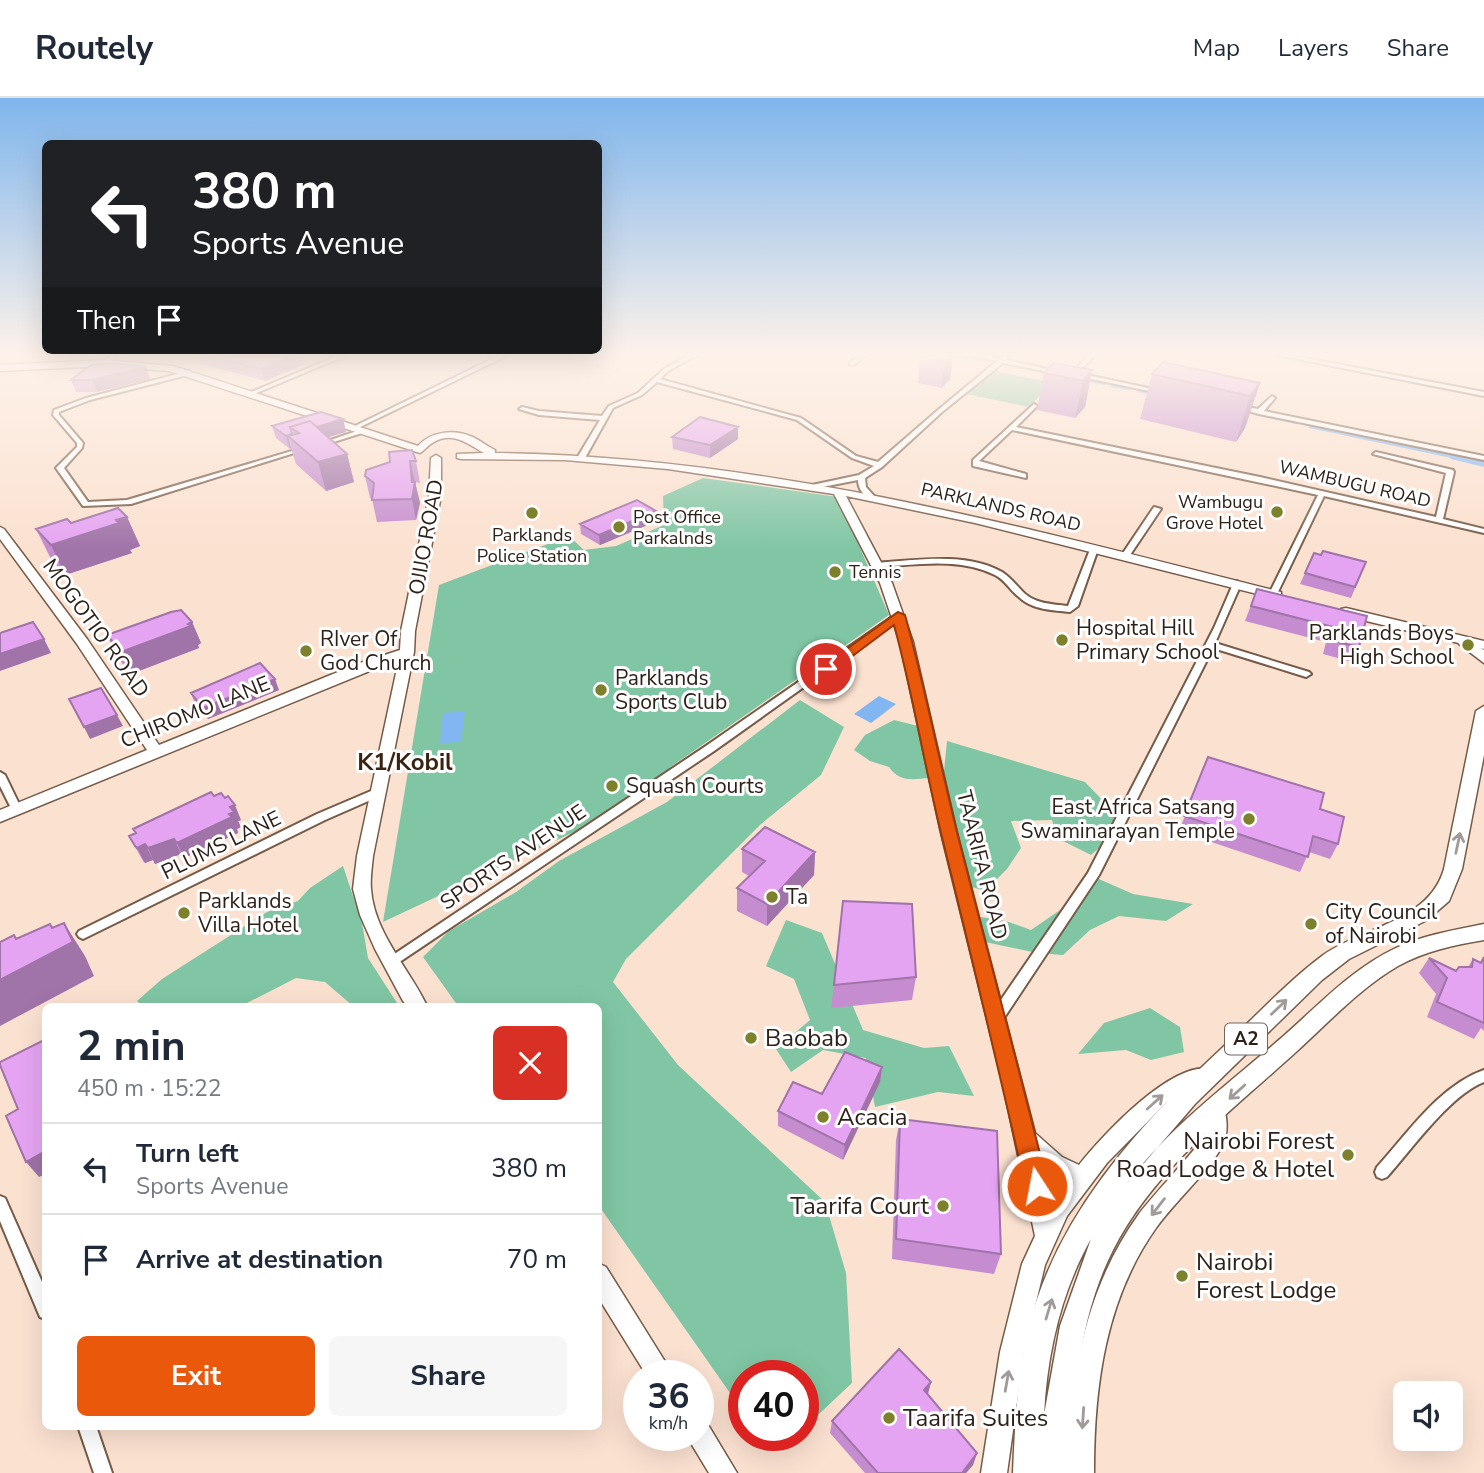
<!DOCTYPE html>
<html lang="en">
<head>
<meta charset="utf-8">
<style>
	:root { --surface:#fff; --page:#f6f6f7; --text:#1f2937; --muted:#747a83; --line:#e0e1e3; --accent:#ea580c }
	body { margin:0; font-family:"Nunito Sans",sans-serif; background:var(--page); color:var(--text); height:100vh; display:flex; flex-direction:column; font-size:26px; white-space:nowrap }
	* { box-sizing:border-box; margin:0 }
	p { font-size:23px; color:var(--muted) }
	.icon { flex:none; width:38px; height:38px; fill:none; stroke:currentColor; stroke-width:2; stroke-linecap:round; stroke-linejoin:round }
	.map { position:relative; flex:1; overflow:hidden }
	.side { position:absolute; left:42px; top:905px; width:560px; height:427px; display:flex; flex-direction:column; background:var(--surface); border-radius:10px; box-shadow:0 7px 28px #0002 }
	.side>* { flex:none }
	.hud { position:absolute; left:42px; top:42px; width:560px; height:214px; border-radius:10px; box-shadow:0 7px 28px #0002; background:#202124; color:#fff; overflow:hidden }
	.controls { position:absolute; left:1393px; top:1283px; display:grid; gap:14px }
	.controls a { display:grid; place-items:center; width:70px; height:70px; border-radius:10px; background:var(--surface); box-shadow:0 7px 28px #0002; font-size:35px }
	.speed { position:absolute; left:623px; top:1262px; display:flex; gap:14px; font-size:35px; font-weight:700; text-align:center }
	.speed>* { display:grid; place-content:center; width:91px; height:91px; border-radius:50%; background:var(--surface); box-shadow:0 7px 28px #0002; line-height:1 }
	.speed small { font-size:18px; font-weight:400 }
	.speed .limit { border:10px solid #d22; background:#fff; color:#111 }
	.pin { position:absolute; display:grid; place-items:center; width:60px; height:60px; color:#fff; margin:-30px; border:4px solid #fff; border-radius:50%; box-shadow:0 2px 7px #0007 }
	.me { position:absolute; width:77px; margin:-38px; rotate:349deg; stroke-linejoin:round; filter:drop-shadow(0 0 5px #0008) }
	.turn { display:flex; align-items:center; gap:24px; height:147px; padding:0 35px; font-size:32px }
	.turn .icon { width:91px; height:91px; stroke-width:2.5 }
	.turn b { display:block; font-size:49px; line-height:60px }
	.then { display:flex; align-items:center; height:66px; padding:0 35px; background:#0003; gap:14px; font-size:26px }
	.round { display:grid; place-items:center; flex:none; width:74px; height:74px; border-radius:10px; background:var(--page) }
	.summary { display:flex; align-items:center; justify-content:space-between; height:119px; padding:0 35px }
	h1 { font-size:42px; font-weight:700; line-height:52px }
	.cta { display:flex; gap:14px; margin-top:auto; padding:14px 35px }
	.cta a { flex:1; height:80px; border-radius:10px; background:var(--accent); color:#fff; font-size:28px; font-weight:700; line-height:80px; text-align:center }
	.cta a+a { background:var(--page); color:var(--text) }
	ul { padding:0; list-style:none }
	li { display:flex; align-items:center; gap:21px; height:91px; padding:0 35px; border-top:2px solid var(--line) }
	li div { flex:1 }
	li b { display:block; font-size:26px }
	li em { font-style:normal }
	header { display:flex; align-items:center; gap:42px; box-sizing:border-box; height:98px; padding:0 35px; background:var(--surface); border-bottom:2px solid var(--line) }
	header strong { font-size:33px }
	nav { display:flex; gap:38px; margin-inline-start:auto; font-size:24px }
	.map>svg:first-child { display:block }
	.green { fill:#80c6a4 }
	.water { fill:#82b6f2 }
	.lines { fill:none; stroke-linecap:round; stroke-linejoin:round }
	.stream { stroke:#82b6f2; stroke-width:2.5 }
	.canal { fill:#82b6f2; fill-rule:evenodd }
	.river { fill:#82b6f2; fill-rule:evenodd }
	.street-casing { stroke:#755b48; stroke-width:4 }
	.secondary-casing { stroke:#755b48; stroke-width:3 }
	.primary-casing { stroke:#755b48; stroke-width:3 }
	.street { fill:#fff; fill-rule:evenodd }
	.secondary { fill:#fff; fill-rule:evenodd }
	.primary { fill:#fff; fill-rule:evenodd }
	.wall { fill:#c58dd0 }
	.shaded-wall { fill:#a073a9 }
	.building { fill:#e5a4f2; stroke:#a073a9; stroke-width:2 }
	.oneway { stroke:#a09b98 }
	.route { fill:#ea580c; stroke:#983908; stroke-width:2 }
	.poi-dot { fill:#7d812b; stroke:#fff; stroke-width:2.5 }
	.labels { text-anchor:middle; dominant-baseline:central; stroke-width:6; stroke-linejoin:round; paint-order:stroke }
	.far-street-label { font-size:18px; fill:#2d2119; stroke:#fff }
	.far-poi-label { font-size:18px; fill:#2d2119; stroke:#fff; text-anchor:start }
	.shield { fill:#fff; stroke:#6c645e; stroke-width:2 }
	.shield-label { font-size:19px; font-weight:bold; fill:#2d2119 }
	.street-label { font-size:21px; fill:#2d2119; stroke:#fff }
	.poi-label { font-size:21px; fill:#2d2119; stroke:#fff; text-anchor:start }
	.quarter-label { font-size:24px; font-weight:bold; fill:#3a2311; stroke:#fff }
	.near-poi-label { font-size:24px; fill:#2d2119; stroke:#fff; text-anchor:start }
</style>
</head>
<body>
<header>
<strong>Routely</strong>
<nav><a>Map</a><a>Layers</a><a>Share</a></nav>
</header>
<div class="map">
<svg width="1484" height="1375" viewBox="0 0 1484 1375">
	<rect width="100%" height="100%" fill="#fbe1d0"/>
	<!-- green -->
	<path class="green" d="M994 273 1053 285 1029 309 966 296Z
		M703 380 838 399 889 517 672 668 642 702 383 824 439 487 569 438 584 452 616 448 664 427 663 398Z
		M800 602 844 629 821 677 760 727 626 861 613 884 678 967 825 1104 846 1175 852 1285 803 1331V1278H744V1315L599 1108 598 908H458L423 859 449 833 516 794 559 763 667 704Z
		M894 622 918 628 930 680C913 681 900 685 889 669L870 663 854 652 865 637Z
		M947 643 1085 684 1115 715 1114 737 1091 757 1057 740 1052 722 1011 723 1021 750 1007 771 985 793 952 783 948 742 940 713Z
		M343 768 362 825 368 860 399 908H353L325 884 296 880 241 908H142L137 903 162 881 267 814 298 803 310 790Z
		M1092 778 1133 796 1193 806 1166 823 1119 818 1090 832 1063 857 1037 855 971 841 961 816 1006 823 1031 832 1063 810Z
		M786 822 822 835 863 932 924 950 949 948 974 998 938 994 875 1009 866 960 823 952 791 974 776 951 810 922 794 881 766 868Z
		M1150 910 1180 929 1184 954 1151 962 1126 952 1078 956 1104 925Z"/>
	<!-- water -->
	<path class="water" d="M879 598 896 606 871 625 854 616Z
		M465 613 461 644 440 645 443 615Z"/>
	<g class="lines">
		<!-- stream -->
		<path class="stream" d="M945 257 995 264
			M1010 266 1049 274
			M1087 282 1105 286
			M1112 288 1129 291
			M1138 293 1150 295
			M1256 316 1297 325"/>
		<!-- canal -->
		<path class="canal" d="M1312 325 1456 355 1461 358 1456 361 1309 330V326Z"/>
		<!-- river -->
		<path class="river" d="M1456 353 1484 359V369L1451 361 1448 358 1451 355Z"/>
		<!-- street casing -->
		<g class="street-casing">
			<path id="street" d="M113 257H120L107 266H103V264Z
				M339 257H347L254 296 249 295Z
				M500 257H508L356 331 351 330Z
				M689 257H697L668 273 660 281 801 320 856 358 878 364 938 312 997 263 971 257H984L1000 261 1006 257 1009 259 1006 262 1062 274 1059 276 1003 265 942 314 882 369 865 380 866 389 875 399 871 401C863 398 858 390 858 382L812 391V387L859 377 874 368 852 360 797 322 657 284 642 297 613 310 585 360 581 362 577 360 600 322 539 317 519 311 522 309 539 313 602 318 609 308 638 295 664 271Z
				M858 257H865L854 267H850V265Z
				M1089 257H1095L1078 275 1162 293 1159 295 1072 277V275Z
				M1277 257H1290L1484 294V298Z
				M189 273 192 275 191 276 90 302 59 314V317L83 345 82 350 64 370 88 404 127 402 302 350 307 351 131 406 83 408 56 370 77 349V345L53 317 54 312 86 300Z
				M1272 298 1275 300 1264 313 1484 358V362L1259 316 1234 309 1237 307 1258 311Z
				M1034 306 1037 308 1016 329 1260 379 1436 419 1446 375 1373 356 1376 354 1453 372 1454 374 1443 421 1484 431V435L1324 398 1277 496 1276 498H1270L1269 496 1318 397 1012 332 979 363 1026 376V380L973 368V362Z
				M363 331 366 333 365 334 321 348 316 347Z
				M1154 409 1161 411 1128 460H1122L1121 458Z
				M1091 449H1097L1098 451 1078 508 1070 514C1053 512 1032 512 1019 499 1010 492 1005 482 995 477 960 459 915 467 877 469L873 467 877 465C917 462 966 454 1002 474 1010 479 1016 487 1022 493 1034 506 1052 506 1068 508Z
				M1237 483 1241 486 1215 545 1309 574 1311 576 1306 579 1303 578 1213 550 1099 777 1002 923 997 924 992 923 991 919 992 915 1088 775 1214 530 1233 486Z
				M898 515 901 516V520L714 653 395 867 391 869 387 867 385 864 387 861 706 648Z
				M0 674 5 677 21 710 20 713H12L11 710 0 688Z
				M378 690 383 694 382 697 325 722 87 839 83 841 79 839 77 836 79 833 317 716Z
				M1484 972V984C1451 996 1411 1052 1387 1079L1382 1081 1377 1079 1375 1074 1377 1069C1408 1035 1439 988 1484 972Z
				M0 1098 5 1100 46 1193V1221L40 1219 0 1123Z
				M78 1328H96L112 1375H94Z"/>
		</g>
		<!-- secondary casing -->
		<g class="secondary-casing">
			<path id="secondary" d="M105 262 173 268 418 348C430 334 453 331 470 338 479 341 486 348 495 352V355C764 358 1022 429 1281 494V500L1277 501 975 425 846 398 892 485 913 544 957 735 1035 1035 1062 1059 1079 1067C1101 1039 1175 958 1214 972L1217 978 1214 984 1182 995 1167 1004 1107 1065 1067 1118 1045 1167 1024 1254 1007 1375H981L1000 1254 1022 1166 1035 1138 1003 986 941 735 900 544 880 485 834 396 668 371 565 362 461 361 457 360V356L484 355C468 346 453 333 434 344 428 347 425 352 420 355L169 273 105 268 0 273V267ZM1043 1070 1066 1083 1050 1104Z
				M436 357 441 360V398L415 533 414 554 373 758C372 769 370 780 371 791 374 835 409 870 427 908H407L403 903 375 851 360 817 353 791 357 758 399 561 0 724V712L147 652 77 546 0 441V429L4 431 87 541 159 647 360 565 400 552 401 533 429 398 431 360Z
				M1346 510 1484 543V551L1341 517V511Z
				M1215 1004 1222 1006C1228 1018 1228 1036 1223 1047 1206 1077 1176 1102 1156 1130 1105 1202 1094 1289 1094 1375H1068C1069 1284 1084 1192 1139 1116 1149 1102 1202 1045 1204 1038 1207 1027 1203 1017 1208 1006Z
				M598 1165 606 1169 674 1278H647L598 1199Z
				M698 1321 707 1325 737 1375H709L686 1337H698Z"/>
		</g>
		<!-- primary casing -->
		<g class="primary-casing">
			<path id="primary" d="M1464 539 1484 552V565L1459 546 1457 543Z
				M1484 608V657L1462 771 1449 803 1427 822 1349 861 1322 882 1195 1006 1127 1085C1169 1030 1227 987 1279 942 1316 910 1351 871 1396 850 1424 837 1454 832 1484 826V842C1454 847 1425 853 1398 868 1360 890 1329 924 1296 954 1231 1013 1154 1071 1113 1152 1079 1219 1072 1301 1071 1375H1013C1015 1327 1017 1280 1028 1232 1056 1118 1137 1029 1221 951 1254 920 1286 885 1322 858 1362 829 1429 824 1444 771L1476 613ZM1091 1141 1060 1228 1044 1317C1047 1256 1061 1194 1091 1141Z"/>
		</g>
		<!-- street -->
		<use href="#street" class="street"/>
		<!-- secondary -->
		<use href="#secondary" class="secondary"/>
		<!-- primary -->
		<use href="#primary" class="primary"/>
	</g>
	<!-- wall -->
	<path class="wall" d="M198 257H303L305 266 265 283 202 266Z
		M922 257H953L950 281 941 290 918 285 920 259Z
		M146 269 150 281 97 294H76L71 282Z
		M1092 272 1085 309 1075 320 1037 312 1044 275Z
		M1152 276 1260 285 1245 330 1236 344 1140 321Z
		M343 321 346 334 328 339 347 356 354 384 326 393 296 366 291 350 290 351 276 340 272 328Z
		M738 329V341L710 360 673 351 672 339Z
		M389 354 416 363 420 385 415 384 420 405 416 422 377 424 372 401 370 400 365 378 390 364Z
		M656 413 657 423 600 447 581 436 580 426Z
		M127 419 140 448 130 452 132 455 65 477 51 461 36 431 71 425Z
		M1321 457 1366 464 1351 500 1300 486 1305 475Z
		M1257 491 1367 518 1359 549 1352 564 1323 556 1326 544 1245 523Z
		M192 524 201 545 198 547 199 550 131 576 117 559 107 537Z
		M279 592 208 621 195 606 191 595Z
		M1208 659 1320 711 1338 746 1330 761 1309 754 1300 774 1179 733Z
		M214 698 241 722 238 723 241 729 237 731 238 735 184 760 181 756 155 766 153 762 145 765 143 763 129 738Z
		M742 751 815 754 814 777 767 828 737 813V790L749 778 742 774Z
		M1484 859V933L1481 930 1474 941 1427 919 1436 896 1419 875 1429 860 1456 872 1468 869 1473 861 1480 864Z
		M916 879 912 902 831 910 834 887Z
		M882 969 880 984 843 1062 778 1028V1013Z
		M900 1021 1001 1156 994 1176 892 1161 896 1042Z
		M928 1296 977 1355 973 1367 966 1375H865L830 1335 832 1323Z"/>
	<!-- shaded-wall -->
	<path class="shaded-wall" d="M296 257H303L305 266 265 283 261 271Z
		M952 257H953L950 281 941 290 945 264Z
		M146 269 150 281 97 294 92 282Z
		M1092 272 1085 309 1075 320 1083 283Z
		M1260 285 1245 330 1236 344 1250 298Z
		M343 321 346 334 302 347 298 335Z
		M738 329V341L710 360V347Z
		M292 336 294 344 288 338 291 350 290 351 286 338Z
		M347 356 354 384 326 393 318 364Z
		M410 363 420 405 416 422 412 401V384Z
		M656 413 657 423 600 447 599 437Z
		M127 419 140 448 130 452 132 455 65 477 51 447Z
		M192 524 201 545 198 547 199 550 131 576 121 554Z
		M44 541 51 555 0 573V556Z
		M275 581 279 592 208 621 203 610Z
		M117 617 123 628 90 641 84 629Z
		M235 707 241 722 238 723 241 729 237 731 238 735 184 760 177 745 229 716 230 709Z
		M174 741 181 756 155 766 148 750Z
		M145 746 153 762 145 765 137 750Z
		M815 754 814 777 767 828V806Z
		M64 825 85 858 94 878 0 928V882L14 837 33 865 64 849Z
		M882 969 880 984 843 1062 845 1047Z
		M44 1054 46 1056V1076L39 1079 26 1064Z
		M931 1284 928 1296 924 1292Z
		M977 1355 973 1367 966 1375H962Z"/>
	<!-- building -->
	<path class="building" d="M207 257H296L261 271Z
		M922 257H952L945 264 920 259Z
		M1163 264 1260 285 1250 298 1152 276Z
		M114 265 146 269 92 282H71L91 267Z
		M1054 265 1092 272 1083 283 1044 275Z
		M321 314 343 321 317 329 310 323 290 329 292 336 286 338 272 328Z
		M700 319 738 329 710 347 672 339Z
		M310 323 347 356 318 364 288 338 299 335 290 329Z
		M412 352 416 363H410L412 384H415L412 401 372 402 374 385 365 378 366 372 390 364 389 354Z
		M637 402 656 413 599 437 580 426Z
		M118 410 127 419 116 422 119 425 51 447 36 431 67 421 71 425Z
		M1323 453 1366 464 1355 489 1305 475 1314 455 1321 457Z
		M1257 491 1367 518 1359 549 1329 542 1333 529 1251 508Z
		M181 512 192 524 188 526 191 528 121 554 107 537 171 514Z
		M33 524 44 541 0 556V535Z
		M260 565 275 581 203 610 191 595Z
		M101 590 117 617 84 629 69 601Z
		M1208 659 1324 695 1320 711 1344 719 1338 746 1313 738 1308 759 1184 718Z
		M211 694 214 698 221 695 225 700 228 698 235 707 230 709 234 714 229 716 232 719 177 745 174 741 148 750 145 746 137 750 135 748 129 738 136 735 133 731Z
		M765 729 815 754 767 806 737 790 765 763 742 751Z
		M843 803 912 806 916 879 834 887Z
		M64 825 73 844 0 882V844L14 837 16 841 50 826 52 830Z
		M1484 859V925L1437 904 1447 880 1429 860 1456 873 1459 869H1472L1473 861 1481 865Z
		M46 941V1058L44 1054 26 1064 6 1018 18 1011 0 967V964Z
		M845 954 882 969 845 1047 778 1013 793 984 822 996Z
		M900 1021 997 1033 1001 1156 896 1141Z
		M899 1251 931 1284 924 1292 977 1355 962 1375H878L832 1323Z"/>
	<!-- one-way arrows -->
	<defs><path id="oneway-shaft" d="M-6 0H5M1.5-3L5.5 0L1.5 3" fill="none" stroke-width="1.6" stroke-linecap="round" stroke-linejoin="round" transform="scale(1.75)"/></defs>
	<g class="oneway">
		<use href="#oneway-shaft" transform="translate(1458 745) rotate(-78)"/>
		<use href="#oneway-shaft" transform="translate(1279 909) rotate(-44)"/>
		<use href="#oneway-shaft" transform="translate(1237 994) rotate(138)"/>
		<use href="#oneway-shaft" transform="translate(1155 1004) rotate(-42)"/>
		<use href="#oneway-shaft" transform="translate(1158 1109) rotate(128)"/>
		<use href="#oneway-shaft" transform="translate(1049 1211) rotate(-73)"/>
		<use href="#oneway-shaft" transform="translate(1007 1283) rotate(-80)"/>
		<use href="#oneway-shaft" transform="translate(1083 1320) rotate(94)"/>
	</g>
	<!-- sky -->
	<linearGradient id="sky" x2="0" y2="1"><stop stop-color="#7fb5ec"/><stop offset="0.57" stop-color="#fdf2ea"/><stop offset="1" stop-color="#fdf2ea" stop-opacity="0"/></linearGradient>
	<rect width="1484" height="450" fill="url(#sky)"/>
	<!-- route -->
	<path class="route" d="M898 514 905 517C925 589 939 662 957 734 987 852 1019 970 1048 1088L1044 1096 1037 1099 1029 1096 1025 1088C999 970 970 853 941 735 924 666 913 596 894 527L831 574 826 575 819 571Z"/>
	<!-- markers -->
	<g class="poi-dot">
		<circle cx="1277" cy="414" r="7"/>
		<circle cx="532" cy="415" r="7"/>
		<circle cx="619" cy="429" r="7"/>
		<circle cx="835" cy="474" r="7"/>
		<circle cx="1062" cy="542" r="7"/>
		<circle cx="1468" cy="547" r="7"/>
		<circle cx="306" cy="553" r="7"/>
		<circle cx="601" cy="592" r="7"/>
		<circle cx="612" cy="688" r="7"/>
		<circle cx="1249" cy="721" r="7"/>
		<circle cx="772" cy="799" r="7"/>
		<circle cx="184" cy="815" r="7"/>
		<circle cx="1311" cy="826" r="7"/>
		<circle cx="751" cy="940" r="7"/>
		<circle cx="823" cy="1019" r="7"/>
		<circle cx="1348" cy="1057" r="7"/>
		<circle cx="943" cy="1108" r="7"/>
		<circle cx="1182" cy="1178" r="7"/>
		<circle cx="889" cy="1320" r="7"/>
	</g>
	<g class="labels">
		<!-- far-street labels -->
		<g class="far-street-label">
			<text transform="translate(1355 386) rotate(13)">WAMBUGU ROAD</text>
			<text transform="translate(1001 409) rotate(13)">PARKLANDS ROAD</text>
		</g>
		<!-- far-poi labels -->
		<g class="far-poi-label">
			<text x="1263" y="404" text-anchor="end">Wambugu<tspan x="1263" dy="21">Grove Hotel</tspan></text>
			<text x="633" y="419">Post Office<tspan x="633" dy="21">Parkalnds</tspan></text>
			<text x="532" y="437" text-anchor="middle">Parklands<tspan x="532" dy="21">Police Station</tspan></text>
			<text x="849" y="474">Tennis</text>
		</g>
		<!-- shield labels -->
		<rect class="shield" x="1225" y="925.5" width="42" height="31" rx="5"/>
		<g class="shield-label">
			<text x="1246" y="941">A2</text>
		</g>
		<!-- street labels -->
		<g class="street-label">
			<text transform="translate(426 439) rotate(-80)">OJIJO ROAD</text>
			<text transform="translate(96 530) rotate(54)">MOGOTIO ROAD</text>
			<text transform="translate(195 614) rotate(-22)">CHIROMO LANE</text>
			<text transform="translate(221 747) rotate(-26)">PLUMS LANE</text>
			<text transform="translate(513 759) rotate(-34)">SPORTS AVENUE</text>
			<text transform="translate(982 767) rotate(76)">TAARIFA ROAD</text>
		</g>
		<!-- poi labels -->
		<g class="poi-label">
			<text x="1076" y="530">Hospital Hill<tspan x="1076" dy="24">Primary School</tspan></text>
			<text x="1454" y="535" text-anchor="end">Parklands Boys<tspan x="1454" dy="24">High School</tspan></text>
			<text x="320" y="541">RIver Of<tspan x="320" dy="24">God Church</tspan></text>
			<text x="615" y="580">Parklands<tspan x="615" dy="24">Sports Club</tspan></text>
			<text x="626" y="688">Squash Courts</text>
			<text x="1235" y="709" text-anchor="end">East Africa Satsang<tspan x="1235" dy="24">Swaminarayan Temple</tspan></text>
			<text x="786" y="799">Ta</text>
			<text x="198" y="803">Parklands<tspan x="198" dy="24">Villa Hotel</tspan></text>
			<text x="1325" y="814">City Council<tspan x="1325" dy="24">of Nairobi</tspan></text>
		</g>
		<!-- quarter labels -->
		<g class="quarter-label">
			<text x="405" y="664">K1/Kobil</text>
		</g>
		<!-- near-poi labels -->
		<g class="near-poi-label">
			<text x="765" y="940">Baobab</text>
			<text x="837" y="1019">Acacia</text>
			<text x="1334" y="1043" text-anchor="end">Nairobi Forest<tspan x="1334" dy="28">Road Lodge &amp; Hotel</tspan></text>
			<text x="929" y="1108" text-anchor="end">Taarifa Court</text>
			<text x="1196" y="1164">Nairobi<tspan x="1196" dy="28">Forest Lodge</tspan></text>
			<text x="903" y="1320">Taarifa Suites</text>
		</g>
	</g>
</svg>
<div class="controls">
<a><svg class="icon" aria-label="sound" viewBox="0 0 24 24"><path d="M4 9h4l5-4v14l-5-4H4zM17 9q2 3 0 6"/></svg></a>
</div>
<div class="speed"><div>36<small>km/h</small></div><div class="limit">40</div></div>
<div class="pin" style="left:826px;top:571px;background:#d93025"><svg class="icon" aria-label="arrive" viewBox="0 0 24 24"><path d="M6 21V4h12l-3 4 3 4H6"/></svg></div>
<svg class="me" style="left:1037px;top:1088px" viewBox="-20 -20 40 40"><circle r="17" fill="#ea580c" stroke="#fff" stroke-width="3"/><path d="M0-11L8 9 0 5-8 9z" fill="#fff"/></svg>
<div class="hud">
<div class="turn"><svg class="icon" aria-label="left" viewBox="0 0 24 24"><path d="M17 20v-9H6M10 6l-5 5 5 5"/></svg><div><b>380 m</b>Sports Avenue</div></div>
<div class="then">Then<svg class="icon" aria-label="arrive" viewBox="0 0 24 24"><path d="M6 21V4h12l-3 4 3 4H6"/></svg></div>
</div>
<section class="side">
<div class="summary"><div><h1>2 min</h1><p>450 m · 15:22</p></div><a class="round" style="background:#d93025;color:#fff"><svg class="icon" aria-label="close" viewBox="0 0 24 24"><path d="M6 6l12 12M18 6L6 18"/></svg></a></div>
<ul>
<li><svg class="icon" aria-label="left" viewBox="0 0 24 24"><path d="M17 20v-9H6M10 6l-5 5 5 5"/></svg><div><b>Turn left</b><p>Sports Avenue</p></div><em>380 m</em></li>
<li><svg class="icon" aria-label="arrive" viewBox="0 0 24 24"><path d="M6 21V4h12l-3 4 3 4H6"/></svg><div><b>Arrive at destination</b></div><em>70 m</em></li>
</ul>
<div class="cta"><a>Exit</a><a>Share</a></div>
</section>
</div>
</body>
</html>
